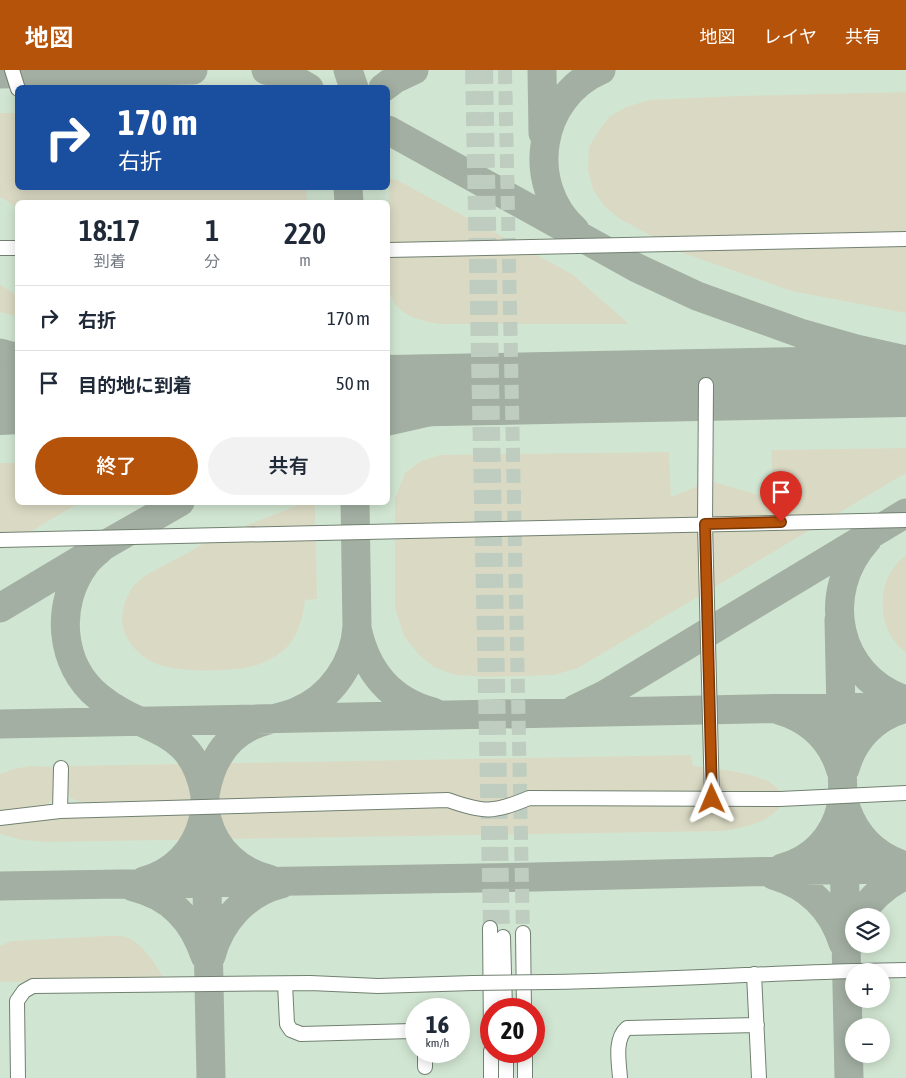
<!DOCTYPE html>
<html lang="ja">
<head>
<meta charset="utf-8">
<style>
	:root { --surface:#fff; --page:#f2f2f3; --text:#1f2937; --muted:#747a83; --line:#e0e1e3; --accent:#b45309 }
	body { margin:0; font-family:"Asap Condensed","Noto Sans JP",sans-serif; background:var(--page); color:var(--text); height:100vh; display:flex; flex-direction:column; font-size:19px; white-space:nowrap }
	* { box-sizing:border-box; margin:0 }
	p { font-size:16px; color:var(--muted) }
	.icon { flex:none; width:28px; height:28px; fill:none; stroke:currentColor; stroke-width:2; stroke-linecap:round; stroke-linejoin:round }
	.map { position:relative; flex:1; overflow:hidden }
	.panel { position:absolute; left:15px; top:130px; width:375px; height:305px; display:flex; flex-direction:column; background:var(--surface); border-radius:8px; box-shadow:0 2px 12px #0003 }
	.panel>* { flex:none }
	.top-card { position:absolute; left:15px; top:15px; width:375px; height:105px; border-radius:8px; box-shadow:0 2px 12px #0003; background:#1a4fa0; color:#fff; overflow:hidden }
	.controls { position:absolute; left:845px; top:838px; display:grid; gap:10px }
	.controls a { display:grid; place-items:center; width:45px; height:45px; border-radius:50%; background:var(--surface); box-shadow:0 2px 12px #0003; font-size:25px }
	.speed { position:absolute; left:405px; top:928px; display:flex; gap:10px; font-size:25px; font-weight:700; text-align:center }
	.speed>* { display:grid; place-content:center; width:65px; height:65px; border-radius:50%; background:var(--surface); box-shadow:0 2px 12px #0003; line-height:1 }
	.speed small { font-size:12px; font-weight:400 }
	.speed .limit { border:8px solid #d22; background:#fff; color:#111 }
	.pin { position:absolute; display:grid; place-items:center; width:42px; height:42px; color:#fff; margin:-51px -21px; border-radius:50% 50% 50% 0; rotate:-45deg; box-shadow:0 0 5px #0007 }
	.pin .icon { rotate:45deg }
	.me { position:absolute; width:55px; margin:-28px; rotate:359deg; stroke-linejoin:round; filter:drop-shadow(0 0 4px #0008) }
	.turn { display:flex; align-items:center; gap:18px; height:105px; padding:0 20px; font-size:22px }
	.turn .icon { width:65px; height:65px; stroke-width:2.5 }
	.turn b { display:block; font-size:35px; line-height:42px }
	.eta { display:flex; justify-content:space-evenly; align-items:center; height:85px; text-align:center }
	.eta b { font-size:30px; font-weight:600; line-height:35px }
	.button { display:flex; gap:10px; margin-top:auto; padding:10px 20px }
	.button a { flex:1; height:58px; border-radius:30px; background:var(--accent); color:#fff; font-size:20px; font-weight:600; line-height:58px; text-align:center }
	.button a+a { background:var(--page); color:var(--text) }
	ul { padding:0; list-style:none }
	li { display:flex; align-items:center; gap:15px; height:65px; padding:0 20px; border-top:1px solid var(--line) }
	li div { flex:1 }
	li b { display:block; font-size:19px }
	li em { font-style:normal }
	header { display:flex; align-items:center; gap:30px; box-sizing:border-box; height:70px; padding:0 25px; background:var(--accent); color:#fff }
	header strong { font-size:24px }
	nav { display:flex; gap:28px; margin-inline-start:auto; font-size:18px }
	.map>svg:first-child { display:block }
	.built { fill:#d1e6d2; fill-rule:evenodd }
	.green { fill:#dadac4 }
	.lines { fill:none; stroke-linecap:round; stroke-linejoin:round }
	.taxiway { stroke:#a2afa2; stroke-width:29 }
	.runway { stroke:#a2afa2; stroke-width:72 }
	.minor-tunnel { stroke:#becdbf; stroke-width:14; stroke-dasharray:14 7; stroke-linecap:butt }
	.minor-casing { stroke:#718071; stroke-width:16 }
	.minor { stroke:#fff; stroke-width:14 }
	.minor-bridge-casing { stroke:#718071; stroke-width:16; stroke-linecap:butt }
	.minor-bridge { stroke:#fff; stroke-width:14 }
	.route-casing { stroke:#753606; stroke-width:12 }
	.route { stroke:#b45309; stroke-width:9 }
</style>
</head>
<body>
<header>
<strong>地図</strong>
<nav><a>地図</a><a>レイヤ</a><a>共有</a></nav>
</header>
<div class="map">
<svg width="906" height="1008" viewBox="0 0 906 1008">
	<rect width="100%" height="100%" fill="#e1f2e2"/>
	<!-- built -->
	<path class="built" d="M0 0H906V1008H0ZM18 18H388V118H18ZM18 132H388V432H18ZM854 846H881V874H854ZM854 901H881V929H854ZM416 939H459V981H416ZM491 939H534V981H491ZM854 956H881V984H854Z"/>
	<!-- green -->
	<path class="green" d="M906 22V243L792 221 683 183 620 149 605 137 593 120 588 100 589 77 598 62 609 47 626 37 649 30 737 26Z
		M0 43H17L18 118H306L307 132H18L17 137 0 127Z
		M390 108 397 110 572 204 629 254H440C422 251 403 247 393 231 383 212 389 133 390 108Z
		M0 215 17 225V246L0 242Z
		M906 378V403L578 598 554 605 489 607 455 605 434 597 418 584 404 566 395 538V429L405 403 421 391 440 385 669 382 671 427 710 411 774 429 771 380Z
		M0 393H17L18 432 79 433 23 466 0 467Z
		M304 433H315V458L232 461Z
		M211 469 316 471 317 529 305 530C303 548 298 568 283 581 274 588 261 595 249 597 224 602 175 603 152 592 141 586 131 577 126 566 122 557 121 549 123 540 125 528 132 515 142 508 148 503 157 499 165 495 180 487 196 478 211 469Z
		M906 485V583C902 579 898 576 895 572 875 545 879 505 906 485Z
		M691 685 693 696C712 698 761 703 775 716 778 718 780 722 782 725L741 726 720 719 704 720 679 726 498 734H87L70 728 64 709 65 696Z
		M30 696 57 697C56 707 56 720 52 729 46 742 14 741 0 743V704L13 699Z
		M532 732H783C773 753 742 758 721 761L47 772 22 770 0 764V753L146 740 449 734 497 745 510 742Z
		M106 866C111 866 117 866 122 866 142 870 155 894 165 910L0 912V876L11 871Z"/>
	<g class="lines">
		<!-- taxiway -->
		<path class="taxiway" d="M266 0 290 7 309 18
			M348 0 354 18
			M542 0 543 63
			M0 4 193 0
			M383 18 395 9 414 0
			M388 60 637 198 697 226 800 263 856 279 906 290
			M348 118 349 132
			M575 160C524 114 538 27 601 0
			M0 283 18 288
			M388 299 403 309 437 320
			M0 342 18 339
			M388 351 472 332 602 317
			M867 470C819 522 835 607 906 630
			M101 478C96 483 89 488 85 494 55 534 59 595 99 627 144 664 193 654 205 725L211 1008
			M0 538 110 472 180 432
			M839 550 849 1008
			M357 558C366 601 390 631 433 642
			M575 639 606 624 906 443
			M779 640C810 649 832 670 841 701
			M0 654 906 636
			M845 699C853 670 874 647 903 639
			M205 725C210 694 225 666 256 654 269 649 283 647 296 642 331 628 355 593 357 556L355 432
			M846 738C856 767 876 787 906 796
			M207 749C215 780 239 802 269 809
			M782 798C812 790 834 768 841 737
			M773 805C808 815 832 838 843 873
			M144 811C174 803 196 780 203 750
			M0 816 534 807 906 798
			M133 817C171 826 193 850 205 886
			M859 846C871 828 886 814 906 805
			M211 886C220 852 245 823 281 814"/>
		<!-- runway -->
		<path class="runway" d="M388 321 906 311
			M0 329 18 328"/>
		<!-- minor-tunnel -->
		<path class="minor-tunnel" d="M472 0 490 858
			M486 0 503 867
			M505 0 523 863"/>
		<!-- minor casing -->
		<g class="minor-casing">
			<path id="minor" d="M12 0 18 19
				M0 178H18
				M388 180 906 169
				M706 315 705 454 712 729
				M0 470 906 450
				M60 741 61 698
				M0 748 60 741 448 730C484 743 494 743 529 728L780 729 906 723
				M490 858 491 963
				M523 863 524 939
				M503 867 505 939
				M857 901 906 900
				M754 904 759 1008
				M551 912C652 910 753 904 854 901
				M285 914 287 954 291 960 301 964 412 961 416 963
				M425 981V997
				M506 981V1008
				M525 981V1008
				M18 1008 17 931 24 921 33 916 310 913 378 916 473 913
				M491 1008V981
				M620 1008C619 992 614 969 627 958L757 955"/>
		</g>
		<!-- minor -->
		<use href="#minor" class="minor"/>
		<!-- minor-bridge casing -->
		<g class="minor-bridge-casing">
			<path id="minor-bridge" d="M473 913 551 912"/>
		</g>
		<!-- minor-bridge -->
		<use href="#minor-bridge" class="minor-bridge"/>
	</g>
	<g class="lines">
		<!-- route casing -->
		<g class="route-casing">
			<path id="route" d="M712 729 705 454 781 452"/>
		</g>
		<!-- route -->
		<use href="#route" class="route"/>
	</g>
</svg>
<div class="controls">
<a><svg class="icon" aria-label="layers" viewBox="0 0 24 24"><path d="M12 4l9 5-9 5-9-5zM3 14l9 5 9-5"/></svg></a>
<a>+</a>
<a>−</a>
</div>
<div class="speed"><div>16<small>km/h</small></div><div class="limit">20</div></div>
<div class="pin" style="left:781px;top:452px;background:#d93025"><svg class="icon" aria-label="arrive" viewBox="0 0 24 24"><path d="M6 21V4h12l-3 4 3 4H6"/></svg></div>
<svg class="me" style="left:712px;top:729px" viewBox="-20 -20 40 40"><path d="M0-17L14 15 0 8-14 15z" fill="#b45309" stroke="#fff" stroke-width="4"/></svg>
<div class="top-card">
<div class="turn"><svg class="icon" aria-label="right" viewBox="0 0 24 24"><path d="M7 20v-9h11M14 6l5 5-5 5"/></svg><div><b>170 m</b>右折</div></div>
</div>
<section class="panel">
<div class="eta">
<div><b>18:17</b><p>到着</p></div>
<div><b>1</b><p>分</p></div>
<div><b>220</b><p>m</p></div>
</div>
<ul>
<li><svg class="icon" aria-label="right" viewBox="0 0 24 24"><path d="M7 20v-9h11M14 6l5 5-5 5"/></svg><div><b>右折</b></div><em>170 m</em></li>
<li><svg class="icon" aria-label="arrive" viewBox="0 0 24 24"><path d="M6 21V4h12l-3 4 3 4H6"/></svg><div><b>目的地に到着</b></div><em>50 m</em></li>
</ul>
<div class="button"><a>終了</a><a>共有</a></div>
</section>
</div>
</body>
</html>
